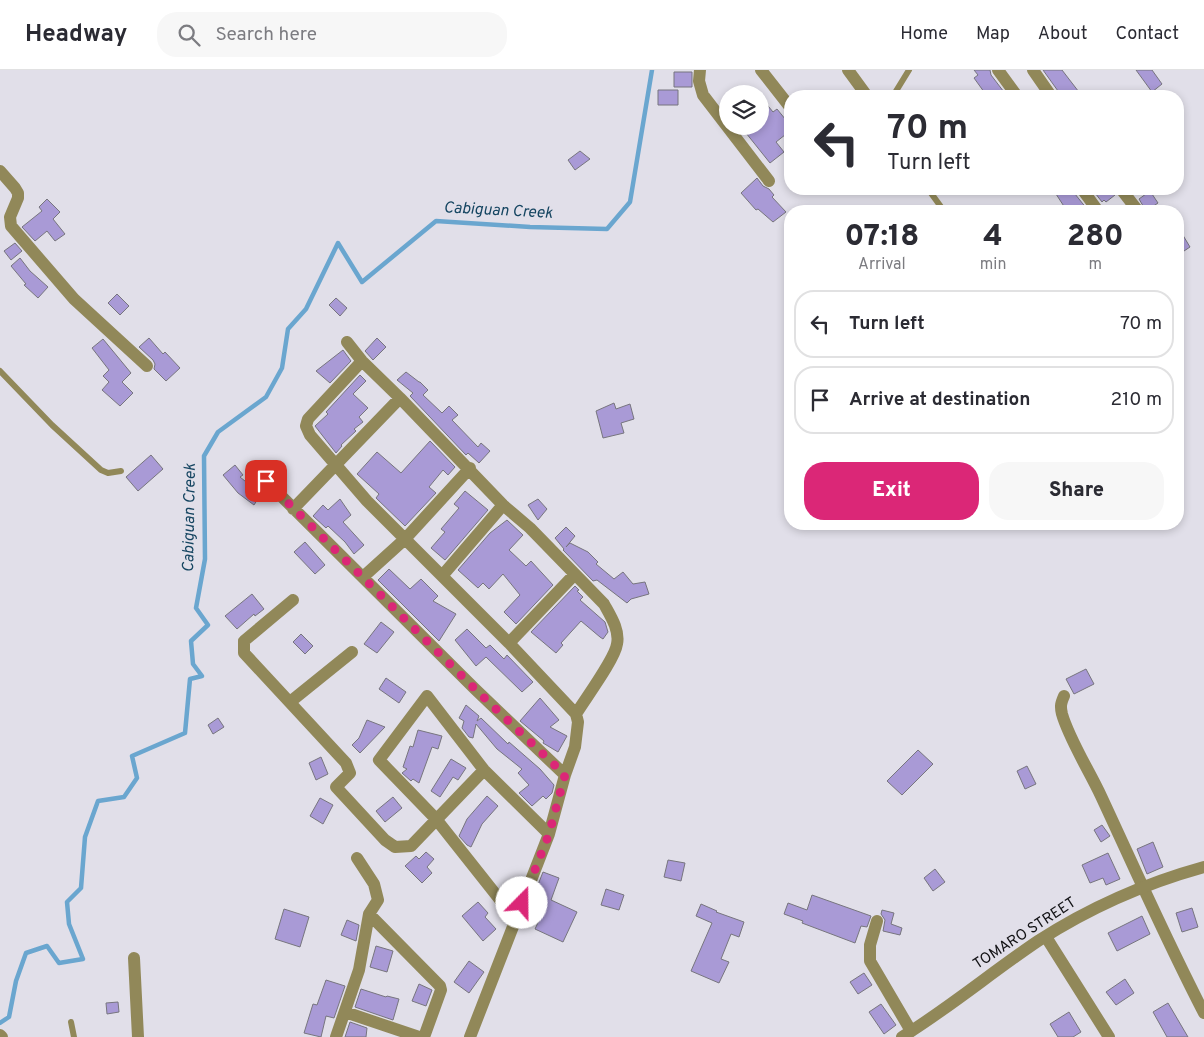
<!DOCTYPE html>
<html lang="en">
<head>
<meta charset="utf-8">
<style>
	:root { --surface:#fff; --page:#f7f7f7; --text:#2b2b33; --muted:#7c7c81; --line:#e1e1e2; --accent:#db2777 }
	body { margin:0; font-family:Overpass,sans-serif; background:var(--page); color:var(--text); height:100vh; display:flex; flex-direction:column; font-size:19px; white-space:nowrap }
	* { box-sizing:border-box; margin:0 }
	p { font-size:16px; color:var(--muted) }
	.icon { flex:none; width:28px; height:28px; fill:none; stroke:currentColor; stroke-width:2; stroke-linecap:round; stroke-linejoin:round }
	.map { position:relative; flex:1; overflow:hidden }
	.drawer { position:absolute; left:784px; top:135px; width:400px; height:325px; display:flex; flex-direction:column; background:var(--surface); border-radius:20px; box-shadow:0 2px 8px #0003 }
	.drawer>* { flex:none }
	.hud { position:absolute; left:784px; top:20px; width:400px; height:105px; border-radius:20px; box-shadow:0 2px 8px #0003; background:#fff; color:var(--text); overflow:hidden }
	.tools { position:absolute; left:719px; top:15px; display:grid; gap:10px }
	.tools a { display:grid; place-items:center; width:50px; height:50px; border-radius:50%; background:var(--surface); box-shadow:0 2px 8px #0003; font-size:25px }
	.pin { position:absolute; display:grid; place-items:center; width:42px; height:42px; color:#fff; margin:-21px; border-radius:10px; box-shadow:0 2px 8px #0006 }
	.me { position:absolute; width:55px; margin:-28px; rotate:22deg; stroke-linejoin:round; filter:drop-shadow(0 0 4px #0008) }
	.turn { display:flex; align-items:center; gap:18px; height:105px; padding:0 20px; font-size:22px }
	.turn .icon { width:65px; height:65px; stroke-width:2.5 }
	.turn b { display:block; font-size:35px; line-height:42px }
	.eta { display:flex; justify-content:space-evenly; align-items:center; height:85px; text-align:center }
	.eta b { font-size:30px; font-weight:800; line-height:35px }
	.cta { display:flex; gap:10px; margin-top:auto; padding:10px 20px }
	.cta a { flex:1; height:58px; border-radius:20px; background:var(--accent); color:#fff; font-size:20px; font-weight:800; line-height:58px; text-align:center }
	.cta a+a { background:var(--page); color:var(--text) }
	ul { padding:0; list-style:none }
	li { display:flex; align-items:center; gap:15px; height:68px; margin:0 10px 8px; padding:0 10px; border:2px solid var(--line); border-radius:20px }
	li div { flex:1 }
	li b { display:block; font-size:19px }
	li em { font-style:normal }
	header { display:flex; align-items:center; gap:30px; box-sizing:border-box; height:70px; padding:0 25px; background:var(--surface); border-bottom:1px solid var(--line) }
	header strong { font-size:24px }
	nav { display:flex; gap:28px; margin-inline-start:auto; font-size:18px }
	.search { width:350px; height:45px; background:var(--page); display:flex; align-items:center; gap:12px; box-sizing:border-box; padding:0 18px; border-radius:20px; color:var(--muted); font-size:19px }
	.map>svg:first-child { display:block }
	.lines { fill:none; stroke-linecap:round; stroke-linejoin:round }
	.stream { stroke:#6aa6cf; stroke-width:4.5 }
	.building { fill:#a99ad6; stroke:#77757e }
	.service { stroke:#918859; stroke-width:6 }
	.minor { stroke:#918859; stroke-width:12 }
	.tertiary { stroke:#918859; stroke-width:12 }
	.route { stroke:#db2777; stroke-width:9; stroke-dasharray:0 16.2 }
	.labels { text-anchor:middle; dominant-baseline:central; stroke-width:5; stroke-linejoin:round; paint-order:stroke }
	.street-label { font-size:15px; fill:#121215; stroke:#e1dfe9 }
	.water-label { font-size:16px; font-style:italic; fill:#154561; stroke:#e1dfe9 }
</style>
</head>
<body>
<header>
<strong>Headway</strong>
<div class="search"><svg class="icon" aria-label="search" viewBox="0 0 24 24"><circle cx="10" cy="10" r="6"/><path d="M15 15l6 6"/></svg>Search here</div>
<nav><a>Home</a><a>Map</a><a>About</a><a>Contact</a></nav>
</header>
<div class="map">
<svg width="1204" height="967" viewBox="0 0 1204 967">
	<rect width="100%" height="100%" fill="#e1dfe9"/>
	<g class="lines">
		<!-- stream -->
		<path class="stream" d="M0 953 9 947 16 911 26 883 47 876 59 893 83 889 69 854 67 832 81 818 85 767 98 731 124 727 137 708 132 686 185 663 190 609 202 606 193 594 191 571 208 555 196 538 205 489 204 386 218 362 266 327 282 298 288 259 306 239 338 173 362 212 436 151 530 157 607 159 630 132 652 0"/>
	</g>
	<!-- building -->
	<path class="building" d="M974 0H990L991 5 1007 26H987L974 8 978 5Z
		M1043 0H1062L1082 26H1059L1058 21Z
		M1136 0H1152L1162 14 1152 22Z
		M674 2H692V17H674Z
		M658 20H678V35H658Z
		M760 26 773 42 777 39 790 55V61L776 72 784 82 770 93 746 63 749 61 744 56H760Z
		M580 81 590 89 575 100 568 90Z
		M757 108 763 116 769 119 774 125 772 127 786 142 773 152 758 139 756 140 741 123Z
		M1055 119H1074L1075 124 1087 139 1084 141H1067L1056 124 1057 123Z
		M1092 119H1113L1115 125 1106 132 1104 130 1102 132Z
		M1150 121 1158 133 1146 141 1139 129Z
		M47 129 60 142 53 149 65 164 55 171 47 161 35 171 22 157 42 141 39 137Z
		M1178 157 1190 177 1178 185Z
		M15 173 22 181 11 190 4 181Z
		M20 188 30 201 48 217 38 228 24 215 26 214 11 196Z
		M117 224 129 236 120 245 108 233Z
		M336 228 347 238 340 246 329 235Z
		M149 268 163 284 165 282 180 298 166 311 154 299 155 294 153 290 139 277Z
		M377 268 386 277 373 290 365 281Z
		M103 269 131 303 122 312 133 323 120 336 102 320 109 312 103 306 109 300 92 278Z
		M343 280 351 291 330 313 316 301Z
		M406 302 419 312H420L428 320 423 325 442 343 449 336 458 345 452 350 478 377 481 373 490 381 479 393 468 383 466 385 410 326 413 323 397 310Z
		M360 305 366 311 353 324 368 338 359 347 363 352 354 359 356 361 341 375 342 376 336 383 315 356 328 344 326 342Z
		M614 333 616 339 630 334 634 349 621 353 624 363 603 368 596 341Z
		M430 371 455 397 448 405 443 400 429 417 436 423 405 456 376 428 379 424 357 404 377 382 401 403Z
		M151 385 163 399 138 421 126 407Z
		M235 395 243 405 240 407 261 424 254 435 238 423 223 405Z
		M465 421 488 440 445 490 431 478 445 462 441 459 459 438 454 434Z
		M340 429 351 445 343 452 364 475 354 484 345 472 328 456 326 458 313 446 323 435 328 440Z
		M538 429 547 439 538 450 528 435Z
		M507 450 523 465 509 480 526 496 531 491 553 515 516 554 504 542 520 525 503 504 489 519 483 513 478 518 458 500 490 463Z
		M566 457 575 466 566 477 570 473 588 482 598 492 596 494 614 509 623 502 633 514 645 512 649 524 631 529 627 533 597 510 593 511 563 480 564 479 555 468Z
		M305 472 325 495 315 504 294 482Z
		M389 499 410 519 421 509 438 526 433 531 456 544 439 571 378 510Z
		M575 516 579 520 577 521 583 527 580 530 605 552 608 562 603 569 600 567 581 551 561 573 563 575 556 583 531 562Z
		M252 524 264 539 255 546 254 544 237 559 225 546Z
		M381 552 394 562 377 583 364 574Z
		M467 559 486 578 490 575 504 589 507 585 533 612 522 622 486 587 476 596 455 570Z
		M301 564 313 576 305 584 293 572Z
		M1086 599 1094 614 1074 624 1066 609Z
		M386 608 406 622 399 633 379 619Z
		M540 628 559 650 550 657 567 666 558 682 543 673 544 671 520 651Z
		M466 635 479 646 477 651 481 648 508 674 509 672 540 699 554 715 552 723 546 729 543 726 532 736 519 723 529 715 518 703 522 699 497 679 476 654 473 668 469 667 462 658 464 651 459 648Z
		M218 648 224 657 213 664 208 655Z
		M367 650 385 657 360 683 352 675 359 668Z
		M418 660 442 666 438 679 432 677 419 713 413 709 411 711 402 703 407 699 403 697 410 676 413 677Z
		M918 680 933 694 902 725 887 711Z
		M321 687 328 704 316 710 309 693Z
		M451 689 466 698 458 710 453 707 440 727 431 721Z
		M1027 696 1036 714 1025 719 1017 701Z
		M487 726 498 736 482 754 471 777 467 775 459 766 467 749Z
		M393 727 402 738 385 752 376 741Z
		M320 728 333 735 323 754 310 746Z
		M1102 755 1110 766 1101 772 1094 760Z
		M1153 772 1163 797 1147 804 1137 779Z
		M426 782 434 789 427 797 432 803 422 813 405 796 416 786 419 789Z
		M1108 783 1120 809 1106 815 1103 808 1090 813 1082 795Z
		M668 790 685 793 681 811 664 807Z
		M935 799 945 812 933 821 924 808Z
		M543 802 559 808 551 830 577 842 563 872 535 859 545 838 530 835Z
		M606 819 624 825 619 840 601 835Z
		M812 825 871 846 867 857 861 856 855 873 802 853 803 851 784 844 788 833 807 840Z
		M478 832 488 843 485 847 496 859 483 871 462 846Z
		M701 834 717 841 716 842 744 852 739 867 731 864 721 889 729 892 719 913 691 901 712 853 696 846Z
		M1192 838 1198 857 1182 862 1176 843Z
		M284 839 309 847 300 877 275 869Z
		M882 840 894 843 891 854 902 858 900 865 883 861 885 850 881 844Z
		M1142 846 1150 864 1117 881 1108 863Z
		M347 850 359 855 356 871 341 865Z
		M376 876 393 881 387 902 370 897Z
		M469 891 484 902 469 923 454 912Z
		M864 903 872 915 858 924 850 912Z
		M1125 909 1134 923 1116 935 1106 922Z
		M326 910 345 916 334 948 326 946 321 967 304 963 313 934 317 935Z
		M419 914 432 920 426 936 412 931Z
		M361 919 386 927 387 926 399 929 393 950 355 937Z
		M118 932 119 942 107 944 106 933Z
		M1168 933 1188 967H1167L1153 942Z
		M881 934 896 955 884 964 869 942Z
		M1069 942 1081 962 1073 967H1058L1050 954Z
		M350 952 367 958 366 967H345Z"/>
	<g class="lines">
		<!-- service -->
		<path class="service" d="M893 26 909 0
			M928 119 944 141
			M0 301 52 355 101 400 108 403 121 401
			M71 952 74 967"/>
		<!-- minor -->
		<path class="minor" d="M700 0 699 11 703 25 769 111
			M761 0 790 37
			M848 0 867 26
			M998 0 1017 26
			M1033 0 1051 26
			M0 101 15 118 18 123V128L10 147 11 156 74 229 147 296
			M1082 119 1098 141
			M1121 119 1138 141
			M347 272 362 291 400 328
			M362 291 308 349 306 356 310 365 367 431 509 573 576 644 578 652 575 677 565 705 549 764 470 967
			M252 397 475 619 565 705
			M293 439 400 328 503 435 530 458 604 534C610 545 620 560 617 574 615 589 585 629 576 644
			M442 506 503 435
			M363 507 405 469 470 398
			M293 530 244 571V583L346 693 350 703 336 717 385 770 395 777 411 776 484 700
			M509 573 575 504
			M1064 626C1061 633 1060 636 1062 644 1069 669 1090 702 1101 726 1135 799 1167 872 1204 943
			M290 632 352 582
			M369 844 440 916 441 920 424 967
			M516 850 436 749 379 690 427 626 484 700 549 764
			M877 851 870 875V891L911 961
			M1046 867 1109 967
			M134 888 138 967
			M345 942 419 967
			M0 965 2 967
			M336 967 359 900 369 844 378 830 374 814 357 788"/>
		<!-- tertiary -->
		<path class="tertiary" d="M902 967C949 938 992 902 1038 871 1089 838 1146 813 1204 797"/>
	</g>
	<g class="lines">
		<!-- route -->
		<path class="route" d="M266 411 475 619 565 705 549 764 522 833"/>
	</g>
	<g class="labels">
		<!-- street labels -->
		<g class="street-label">
			<text transform="translate(1025 864) rotate(-33)">TOMARO STREET</text>
		</g>
		<!-- water labels -->
		<g class="water-label">
			<text transform="translate(498 141) rotate(3)">Cabiguan Creek</text>
			<text transform="translate(190 448) rotate(-89)">Cabiguan Creek</text>
		</g>
	</g>
</svg>
<div class="tools">
<a><svg class="icon" aria-label="layers" viewBox="0 0 24 24"><path d="M12 4l9 5-9 5-9-5zM3 14l9 5 9-5"/></svg></a>
</div>
<div class="pin" style="left:266px;top:411px;background:#d93025"><svg class="icon" aria-label="arrive" viewBox="0 0 24 24"><path d="M6 21V4h12l-3 4 3 4H6"/></svg></div>
<svg class="me" style="left:522px;top:833px" viewBox="-20 -20 40 40"><circle r="19" fill="#fff"/><path d="M0-13L10 11 0 6-10 11z" fill="#db2777"/></svg>
<div class="hud">
<div class="turn"><svg class="icon" aria-label="left" viewBox="0 0 24 24"><path d="M17 20v-9H6M10 6l-5 5 5 5"/></svg><div><b>70 m</b>Turn left</div></div>
</div>
<section class="drawer">
<div class="eta">
<div><b>07:18</b><p>Arrival</p></div>
<div><b>4</b><p>min</p></div>
<div><b>280</b><p>m</p></div>
</div>
<ul>
<li><svg class="icon" aria-label="left" viewBox="0 0 24 24"><path d="M17 20v-9H6M10 6l-5 5 5 5"/></svg><div><b>Turn left</b></div><em>70 m</em></li>
<li><svg class="icon" aria-label="arrive" viewBox="0 0 24 24"><path d="M6 21V4h12l-3 4 3 4H6"/></svg><div><b>Arrive at destination</b></div><em>210 m</em></li>
</ul>
<div class="cta"><a>Exit</a><a>Share</a></div>
</section>
</div>
</body>
</html>
